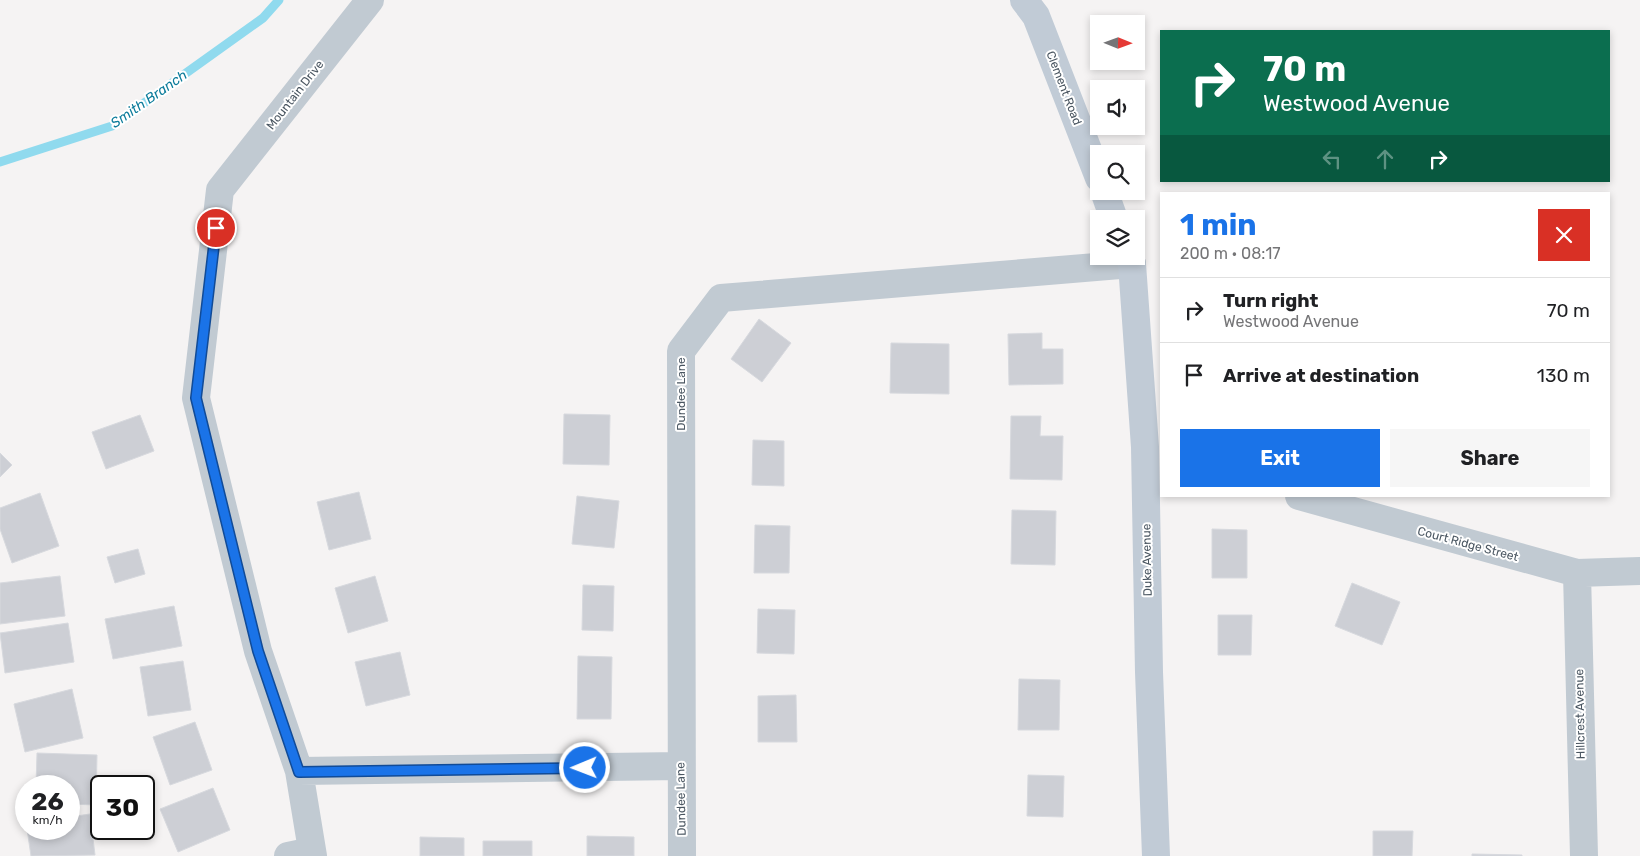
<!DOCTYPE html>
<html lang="en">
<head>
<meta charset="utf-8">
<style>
	:root { --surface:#fff; --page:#f6f6f6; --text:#202124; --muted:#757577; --line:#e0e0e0; --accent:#1a73e8 }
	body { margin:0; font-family:Rubik,sans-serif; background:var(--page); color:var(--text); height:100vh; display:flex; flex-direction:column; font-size:19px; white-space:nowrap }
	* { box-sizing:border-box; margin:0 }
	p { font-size:16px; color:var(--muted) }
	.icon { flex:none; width:28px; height:28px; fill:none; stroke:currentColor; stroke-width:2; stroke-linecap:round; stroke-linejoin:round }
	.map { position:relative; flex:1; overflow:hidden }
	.sheet { position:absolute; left:1160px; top:192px; width:450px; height:305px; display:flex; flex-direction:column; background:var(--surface); border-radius:0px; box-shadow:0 2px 8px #0003 }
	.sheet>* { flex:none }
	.guide { position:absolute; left:1160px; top:30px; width:450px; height:152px; border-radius:0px; box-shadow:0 2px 8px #0003; background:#0b6e4f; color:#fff; overflow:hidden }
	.needle { width:32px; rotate:91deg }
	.tools { position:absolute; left:1090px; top:15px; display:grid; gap:10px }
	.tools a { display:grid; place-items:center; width:55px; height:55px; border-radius:0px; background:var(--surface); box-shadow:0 2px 8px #0003; font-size:25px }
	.speed { position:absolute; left:15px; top:775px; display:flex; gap:10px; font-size:25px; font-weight:700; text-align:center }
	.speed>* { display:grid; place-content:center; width:65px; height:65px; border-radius:50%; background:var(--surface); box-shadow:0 2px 8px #0003; line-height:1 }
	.speed small { font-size:12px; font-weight:400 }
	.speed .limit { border:2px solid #111; border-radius:8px; background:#fff; color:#111 }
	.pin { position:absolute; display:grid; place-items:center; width:42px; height:42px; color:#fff; margin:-21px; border:2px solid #fff; border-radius:50%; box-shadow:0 1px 5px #0007 }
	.me { position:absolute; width:55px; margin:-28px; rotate:269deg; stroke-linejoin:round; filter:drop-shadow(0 0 4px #0008) }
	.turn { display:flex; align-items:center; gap:18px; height:105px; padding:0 20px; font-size:22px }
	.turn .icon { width:65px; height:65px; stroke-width:2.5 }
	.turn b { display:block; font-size:35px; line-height:42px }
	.lanes { display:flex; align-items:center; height:48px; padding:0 20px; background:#0003; justify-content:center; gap:25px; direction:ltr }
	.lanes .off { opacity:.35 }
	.round { display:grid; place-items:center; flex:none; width:52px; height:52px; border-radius:0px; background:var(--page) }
	.overview { display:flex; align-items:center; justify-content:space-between; height:85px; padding:0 20px }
	h1 { font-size:30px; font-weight:700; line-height:38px; color:var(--accent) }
	.action { display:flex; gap:10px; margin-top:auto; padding:10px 20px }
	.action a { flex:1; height:58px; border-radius:0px; background:var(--accent); color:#fff; font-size:20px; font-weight:700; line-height:58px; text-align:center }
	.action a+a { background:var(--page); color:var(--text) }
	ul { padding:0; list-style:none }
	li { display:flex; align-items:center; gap:15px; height:65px; padding:0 20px; border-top:1px solid var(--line) }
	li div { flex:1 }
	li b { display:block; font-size:19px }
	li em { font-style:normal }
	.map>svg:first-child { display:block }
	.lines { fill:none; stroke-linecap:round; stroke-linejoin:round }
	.stream { stroke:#90daee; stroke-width:9 }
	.building { fill:#cdcfd5; stroke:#d7d9de }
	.street { stroke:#c1cad2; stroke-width:28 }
	.secondary { stroke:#c1cbd6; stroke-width:28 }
	.route-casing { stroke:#114b97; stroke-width:12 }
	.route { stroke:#1a73e8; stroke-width:9 }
	.labels { text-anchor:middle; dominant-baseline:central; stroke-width:4; stroke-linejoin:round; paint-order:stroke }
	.street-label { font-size:12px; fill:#4a5661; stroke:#fff }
	.water-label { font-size:14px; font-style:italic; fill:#0c7c9b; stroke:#fff }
</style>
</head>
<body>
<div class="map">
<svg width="1640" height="856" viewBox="0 0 1640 856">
	<rect width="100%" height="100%" fill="#f5f3f3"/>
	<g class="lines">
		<!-- stream -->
		<path class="stream" d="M0 162 112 126 263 18 279 0"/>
	</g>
	<!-- building -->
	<path class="building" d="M759 319 791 343 762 382 731 359Z
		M1042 333V349H1063V384L1009 385 1008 334Z
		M891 343 949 344V394L890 393Z
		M564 414 610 415 609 465 563 464Z
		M140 415 154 451 106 469 92 432Z
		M1011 416H1041L1040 436H1063L1062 480 1010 479Z
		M753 440 784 441V486L752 485Z
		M0 453 12 465 0 477Z
		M359 492 371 539 329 550 317 502Z
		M40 493 59 546 12 563 0 529V508Z
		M577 496 619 501 614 548 572 544Z
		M1012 510 1056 511 1055 565 1011 564Z
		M755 525 790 526 789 573H754Z
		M1212 529 1247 530V578H1212Z
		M138 549 145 574 115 583 107 557Z
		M60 576 65 616 0 624V583Z
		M375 576 388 621 348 633 335 588Z
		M1352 583 1400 602 1382 645 1335 626Z
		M583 585 614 586 613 631 582 630Z
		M174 606 182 646 113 659 105 619Z
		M758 609 795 610 794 654 757 653Z
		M1218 615H1252L1251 655H1218Z
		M68 623 74 662 5 673 0 633Z
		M400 652 410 695 366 706 355 662Z
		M578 656 612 657 611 719H577Z
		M183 661 191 710 148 716 140 667Z
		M1019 679 1060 680 1059 730H1018Z
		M72 689 83 738 25 752 14 704Z
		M796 695 797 742H758V696Z
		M195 722 212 770 170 785 153 737Z
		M37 753 97 755 96 805 69 804V786H36Z
		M1028 775 1064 776 1063 817 1027 816Z
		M213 788 230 830 178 852 160 809Z
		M90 814 95 855 31 856 27 829H69V817Z
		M1373 831H1413L1412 856H1373Z
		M587 836 634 837V856H587Z
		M420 837 464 838V856H420Z
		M483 841H532V856H483Z
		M1472 854 1522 855V856H1472Z"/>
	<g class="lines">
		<!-- street -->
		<path class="street" d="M1299 496 1577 573 1640 571
			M1577 573 1584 856
			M299 771 681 766
			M288 856 312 851
			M313 856 299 771 258 651 196 398 220 190 370 0
			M682 856 681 351 721 298 1132 264"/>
		<!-- secondary -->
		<path class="secondary" d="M1024 0 1036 16 1099 178
			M1104 191 1114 219
			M1129 256 1132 264 1145 447 1149 672 1156 856"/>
	</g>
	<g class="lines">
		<!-- route casing -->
		<g class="route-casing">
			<path id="route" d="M216 228 196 398 258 651 299 772 585 768"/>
		</g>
		<!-- route -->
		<use href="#route" class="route"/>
	</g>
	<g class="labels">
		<!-- street labels -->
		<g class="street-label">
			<text transform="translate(1064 88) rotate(69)">Clement Road</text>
			<text transform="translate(295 95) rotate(-52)">Mountain Drive</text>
			<text transform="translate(681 394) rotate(-90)">Dundee Lane</text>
			<text transform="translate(1468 544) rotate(15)">Court Ridge Street</text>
			<text transform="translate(1147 560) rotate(-91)">Duke Avenue</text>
			<text transform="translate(1580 714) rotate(-91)">Hillcrest Avenue</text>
			<text transform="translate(681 799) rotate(-91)">Dundee Lane</text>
		</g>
		<!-- water labels -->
		<g class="water-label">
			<text transform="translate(149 99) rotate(-35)">Smith Branch</text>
		</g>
	</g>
</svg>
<div class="tools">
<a><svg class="needle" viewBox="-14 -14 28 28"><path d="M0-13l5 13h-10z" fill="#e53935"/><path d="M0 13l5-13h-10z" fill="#757577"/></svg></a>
<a><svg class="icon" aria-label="sound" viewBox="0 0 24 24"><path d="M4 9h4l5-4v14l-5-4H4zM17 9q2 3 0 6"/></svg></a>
<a><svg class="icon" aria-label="search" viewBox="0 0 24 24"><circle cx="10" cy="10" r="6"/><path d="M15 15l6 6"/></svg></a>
<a><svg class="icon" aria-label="layers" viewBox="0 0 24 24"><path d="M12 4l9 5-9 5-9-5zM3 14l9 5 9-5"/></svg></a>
</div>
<div class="speed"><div>26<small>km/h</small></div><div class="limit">30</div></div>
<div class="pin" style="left:216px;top:228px;background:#d93025"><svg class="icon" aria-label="arrive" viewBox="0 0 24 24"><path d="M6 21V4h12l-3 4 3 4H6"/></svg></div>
<svg class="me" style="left:585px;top:768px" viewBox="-20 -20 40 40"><circle r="17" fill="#1a73e8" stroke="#fff" stroke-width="3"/><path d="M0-11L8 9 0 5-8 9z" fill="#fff"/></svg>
<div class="guide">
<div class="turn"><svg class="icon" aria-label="right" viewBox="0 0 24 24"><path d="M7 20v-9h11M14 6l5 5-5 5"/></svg><div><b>70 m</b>Westwood Avenue</div></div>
<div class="lanes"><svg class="icon off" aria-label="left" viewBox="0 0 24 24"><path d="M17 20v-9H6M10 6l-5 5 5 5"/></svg><svg class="icon off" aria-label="ahead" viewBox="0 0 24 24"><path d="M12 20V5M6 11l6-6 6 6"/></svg><svg class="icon" aria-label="right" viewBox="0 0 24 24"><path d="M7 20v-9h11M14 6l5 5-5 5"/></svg></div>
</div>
<section class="sheet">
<div class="overview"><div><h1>1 min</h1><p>200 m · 08:17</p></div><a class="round" style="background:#d93025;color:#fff"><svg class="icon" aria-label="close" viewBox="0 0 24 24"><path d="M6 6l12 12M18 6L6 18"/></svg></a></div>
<ul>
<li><svg class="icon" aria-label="right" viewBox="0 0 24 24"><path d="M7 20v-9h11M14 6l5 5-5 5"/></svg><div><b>Turn right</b><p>Westwood Avenue</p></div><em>70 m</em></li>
<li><svg class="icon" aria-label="arrive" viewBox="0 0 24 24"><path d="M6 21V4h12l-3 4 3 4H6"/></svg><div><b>Arrive at destination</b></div><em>130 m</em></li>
</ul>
<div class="action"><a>Exit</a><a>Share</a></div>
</section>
</div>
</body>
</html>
